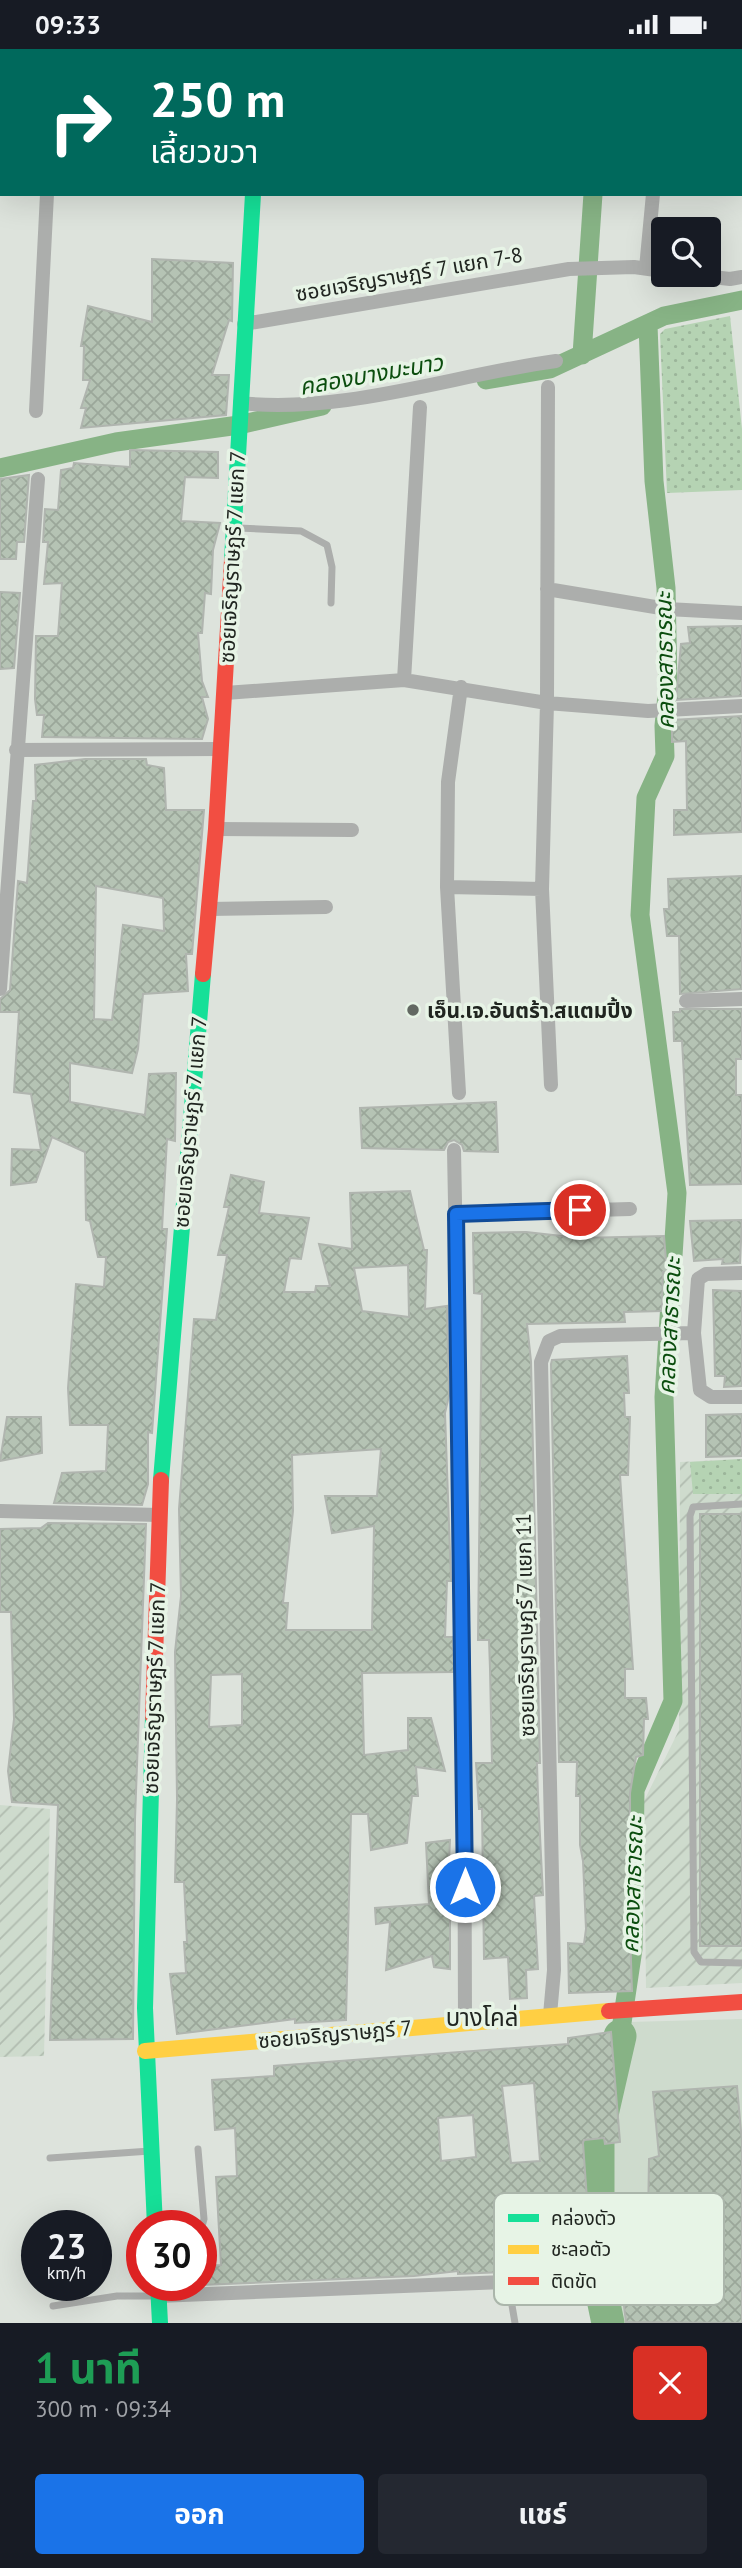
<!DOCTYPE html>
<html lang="th">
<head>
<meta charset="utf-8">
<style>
	:root { --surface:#171b24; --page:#242831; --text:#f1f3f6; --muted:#9ea1a6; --accent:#1a73e8 }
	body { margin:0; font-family:"PT Sans","Noto Sans Thai",sans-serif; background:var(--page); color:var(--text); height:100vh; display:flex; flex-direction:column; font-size:26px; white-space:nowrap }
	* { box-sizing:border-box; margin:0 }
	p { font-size:23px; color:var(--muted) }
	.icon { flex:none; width:38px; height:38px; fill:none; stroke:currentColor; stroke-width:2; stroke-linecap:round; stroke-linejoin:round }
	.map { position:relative; height:2274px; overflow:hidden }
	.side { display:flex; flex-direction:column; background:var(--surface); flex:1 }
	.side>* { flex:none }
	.top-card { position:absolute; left:0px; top:0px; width:742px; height:147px; box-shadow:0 7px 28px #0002; background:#00695c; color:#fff; overflow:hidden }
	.fabs { position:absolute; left:651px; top:168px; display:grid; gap:14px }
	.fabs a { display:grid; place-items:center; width:70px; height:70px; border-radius:7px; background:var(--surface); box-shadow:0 7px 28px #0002; font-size:35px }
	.speed { position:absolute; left:21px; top:2161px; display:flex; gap:14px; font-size:35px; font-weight:700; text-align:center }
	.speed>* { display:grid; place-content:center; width:91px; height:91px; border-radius:50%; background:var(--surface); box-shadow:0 7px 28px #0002; line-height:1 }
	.speed small { font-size:18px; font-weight:400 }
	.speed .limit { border:10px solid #d22; background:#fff; color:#111 }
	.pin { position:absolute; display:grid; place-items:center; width:60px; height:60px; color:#fff; margin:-30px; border:4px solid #fff; border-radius:50%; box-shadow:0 2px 7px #0007 }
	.me { position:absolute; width:77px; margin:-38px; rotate:0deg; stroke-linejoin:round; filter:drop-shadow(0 0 5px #0008) }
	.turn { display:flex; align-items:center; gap:24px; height:147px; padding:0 35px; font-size:32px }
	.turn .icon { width:91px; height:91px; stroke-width:2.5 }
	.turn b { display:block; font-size:49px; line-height:60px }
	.round { display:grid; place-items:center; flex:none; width:74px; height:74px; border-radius:7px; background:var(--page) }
	.overview { display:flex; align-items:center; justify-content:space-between; height:119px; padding:0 35px }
	h1 { font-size:42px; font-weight:700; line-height:52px; color:#1e9e55 }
	.button { display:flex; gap:14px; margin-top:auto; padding:14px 35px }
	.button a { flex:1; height:80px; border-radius:7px; background:var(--accent); color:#fff; font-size:28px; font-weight:700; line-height:80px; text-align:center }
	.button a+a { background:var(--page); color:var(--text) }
	.status { display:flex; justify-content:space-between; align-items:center; height:49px; padding:0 35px; background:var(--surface); direction:ltr }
	.status svg { height:19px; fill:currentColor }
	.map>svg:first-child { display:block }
	.built { fill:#cedbcd }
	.industrial { fill:url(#industrial-furrows) }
	.green { fill:url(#green-dots) }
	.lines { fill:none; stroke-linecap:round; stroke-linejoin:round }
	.canal { stroke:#87b385; stroke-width:19 }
	.river { stroke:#87b385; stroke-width:33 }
	.building { fill:url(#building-cross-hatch); stroke:#b0b5af; stroke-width:2; fill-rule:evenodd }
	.lane { stroke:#acaeac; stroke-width:7 }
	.street { stroke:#acaeac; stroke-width:14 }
	.fast { stroke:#16e098; stroke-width:16 }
	.slow { stroke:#ffcf43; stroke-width:16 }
	.jam { stroke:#f24e42; stroke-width:16 }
	.route-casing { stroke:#114b97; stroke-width:18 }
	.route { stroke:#1a73e8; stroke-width:12 }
	.poi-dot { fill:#626862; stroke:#e7f4e6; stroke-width:2.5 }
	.labels { text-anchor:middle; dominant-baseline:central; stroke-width:7; stroke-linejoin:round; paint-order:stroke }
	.street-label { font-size:21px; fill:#202520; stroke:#e7f4e6 }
	.poi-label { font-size:21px; font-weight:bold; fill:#202520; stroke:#e7f4e6; text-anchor:start }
	.water-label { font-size:23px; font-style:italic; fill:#0b4d0e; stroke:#e7f4e6 }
	.quarter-label { font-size:24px; fill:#202520; stroke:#e7f4e6 }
	.key { fill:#e7f4e6; stroke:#abb6ab; stroke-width:2 }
	.key-label { font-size:19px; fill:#202520 }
</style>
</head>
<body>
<div class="status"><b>09:33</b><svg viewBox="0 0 49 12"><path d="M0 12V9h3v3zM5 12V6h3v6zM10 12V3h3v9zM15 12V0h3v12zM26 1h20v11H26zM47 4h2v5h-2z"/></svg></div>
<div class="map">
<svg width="742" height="2274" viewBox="0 0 742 2274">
	<defs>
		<pattern id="industrial-furrows" width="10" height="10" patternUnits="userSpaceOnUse" patternTransform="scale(1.75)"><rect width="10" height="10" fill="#cedbcd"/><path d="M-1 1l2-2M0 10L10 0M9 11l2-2" fill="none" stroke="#b1bcb0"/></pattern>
		<pattern id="green-dots" width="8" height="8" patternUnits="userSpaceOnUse" patternTransform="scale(1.75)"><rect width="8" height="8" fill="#b5d3b3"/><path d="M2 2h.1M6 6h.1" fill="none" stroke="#9bb59a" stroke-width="1.8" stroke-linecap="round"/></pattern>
		<pattern id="building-cross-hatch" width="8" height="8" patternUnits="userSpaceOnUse" patternTransform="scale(1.75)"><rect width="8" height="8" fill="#b5c3b4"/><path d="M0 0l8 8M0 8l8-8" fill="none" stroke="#9ba79a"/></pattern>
	</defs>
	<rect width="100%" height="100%" fill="#dde3dc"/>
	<!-- built -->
	<path class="built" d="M742 1970V2274H622L608 2191 605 2087 629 1973Z"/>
	<!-- industrial -->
	<path class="industrial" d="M742 1410V1934L646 1939 644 1752 679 1681 680 1413Z
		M0 1756 50 1760 44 2007 0 2008Z"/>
	<!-- green -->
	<path class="green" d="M730 267 742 380V441L667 444 660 285 665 280Z
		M742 1410V1445H693L690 1413Z"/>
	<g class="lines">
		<!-- canal -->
		<path class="canal" d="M604 2V0
			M582 306 593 145
			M486 331 550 320 664 267 742 251
			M0 419 116 393 239 376 322 357
			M620 1987 633 1900 635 1741 673 1652 664 1348 677 1144 640 866 646 749 665 707 664 677 668 636 666 539 654 432 648 276"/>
		<!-- river -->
		<path class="river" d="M608 2274 598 2226V2083L620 1987"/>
	</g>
	<!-- building -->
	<path class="building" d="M152 210 233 214 232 272 229 271 212 326H229L226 366 81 379 86 359H81L90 331H83L84 297H81L88 257 152 273Z
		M130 401 218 403V429L185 428 181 472 220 474 213 501 211 545 205 544 202 584H198L202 632 208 648H202L208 670 202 690 42 688 44 666H37L35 650 36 587H58L62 534 44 535 48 493H43L45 460 58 461 61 421 73 419 74 414 130 418Z
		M29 426 24 493H17L16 510H0V430Z
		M0 543 20 544 14 619 0 620Z
		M742 577V647L676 651 681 595 690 594 688 578Z
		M742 667V783L674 786V761H687L686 692 672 693V671Z
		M85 710H146L147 716 164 719 166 761H204L192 905H186L188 942 143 945 138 1000 132 1024 70 1014V1053L145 1066 149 1025 176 1024 175 1092 167 1090 162 1180H167L152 1384 148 1383V1435L142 1456 54 1454 62 1424 106 1422 108 1376H70L68 1339 76 1235 104 1238 106 1208H98L90 1172 86 1171 85 1103 52 1088 36 1133 11 1136 12 1100 41 1101 31 1045 14 1043 19 963H0V950L10 941 18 832 27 834 33 752H36L35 716ZM96 837 163 849 164 882 123 876 112 971 94 970Z
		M742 827V940L680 945 679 887H667L664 860H669L668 830Z
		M680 960H742V1010H736V1046H742V1135L690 1136 682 992H674L673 963H680Z
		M496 1053 498 1103 464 1102 462 1096 454 1091 448 1093 444 1101 362 1099 360 1059Z
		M231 1126 264 1133 259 1164 309 1169 301 1210 290 1209 284 1243H315L316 1237H330L319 1195 352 1200 350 1144 410 1142 424 1201H427L425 1260 447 1257 449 1347 445 1364 451 1532H447L445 1588H453L454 1623 362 1624 364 1706 408 1701V1669H431L445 1722 416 1718 418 1747H412L407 1794 371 1801 368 1765H351L346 1971 295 1974V1970L177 1985 170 1925 186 1924 184 1893H187L184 1833H175L177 1750 175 1603 181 1547 179 1460 194 1270 216 1271 227 1206H218L229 1158H224ZM408 1216 409 1268 362 1262 354 1219ZM381 1400 377 1447H325L332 1484 374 1477 372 1581H286L288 1554H283L293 1462 292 1406ZM242 1625V1676L209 1678 211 1626Z
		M742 1171 740 1214 722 1215 723 1210 694 1212 690 1172Z
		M526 1183 580 1189 664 1187 667 1223H663L662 1262 624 1263 625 1273 527 1275 531 1312 540 1714H537L538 1747 543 1846 534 1847 538 1920 526 1921 527 1949 510 1950 508 1908 484 1910 482 1760H479L476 1714H492L490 1620 489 1591H478L482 1245 474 1244 473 1184Z
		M713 1241 742 1242V1337L724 1338 725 1327H715Z
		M627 1307 629 1344H624L625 1368H630L628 1426H620L633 1620H625V1649H646L648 1670H644L643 1706 636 1708 630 1744V1791H627L632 1942 569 1944 568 1894 584 1895 586 1880 583 1812 580 1796V1747H576L577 1713H559L551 1315 552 1311Z
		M742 1365V1407L706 1408V1366Z
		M7 1368H41L42 1404 0 1412Z
		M700 1465H742V1897H700Z
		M48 1474 146 1475 135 1770 133 1990 50 1991 58 1756 12 1753 8 1722 14 1670 11 1563H0V1480L41 1479Z
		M450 1791 447 1854 450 1853V1920L434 1918 432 1907 386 1921 390 1873 376 1875 375 1859 429 1855 426 1794Z
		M611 1983 620 2093 605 2095 604 2089 584 2091 583 2094 594 2249 568 2253 564 2227 537 2228 528 2222 458 2225V2222L414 2227 201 2236V2217L221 2216 216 2128 237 2127 235 2079 215 2081 212 2031 274 2027V2017L568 1995V1989ZM534 2034 540 2112 511 2114 502 2037ZM473 2066 476 2108 441 2112 438 2069Z
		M737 2037 742 2093V2274L626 2273 617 2201 647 2200V2193L702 2186V2173L648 2171 649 2110 659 2107 653 2043Z"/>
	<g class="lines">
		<!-- lane -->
		<path class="lane" d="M238 479 301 482 327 496 332 518 331 554
			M742 1455 693 1458 690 1467 694 1903 701 1913 742 1914
			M198 2100 204 2170 201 2181
			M50 2109 150 2102
			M508 2233 515 2274
			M53 2257 117 2247H156"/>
		<!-- street -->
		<path class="street" d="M49 2V0
			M112 2V0
			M264 2V0
			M562 2V0
			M666 2 667 0
			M646 219 653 145
			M695 226 730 230 742 228
			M244 275 569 220 634 218 663 222
			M548 338 547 654 542 840 551 1036
			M240 354C345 365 453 326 556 312
			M36 362 47 145
			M547 540 667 560 742 564
			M404 631 420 358
			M225 644 404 631 547 654 648 662 742 657
			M16 701 220 700
			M216 780 352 781
			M447 838 542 840
			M209 860 326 858
			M0 940 38 430
			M686 952 742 950
			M459 1044 447 838 448 733 461 638
			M454 1101 464 1623 465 1973
			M456 1165 630 1160
			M742 1224 706 1225 698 1230 694 1284 700 1341 711 1348H742
			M0 1462 159 1466
			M550 1966 554 1921 541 1313 549 1292 560 1287 694 1284
			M158 2247 528 2232"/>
		<!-- fast -->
		<path class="fast" d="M232 511 253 145
			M161 1431 203 925
			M153 1668 145 1959 155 2177
			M158 2236 160 2274"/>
		<!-- slow -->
		<path class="slow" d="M145 2002 609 1962"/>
		<!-- jam -->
		<path class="jam" d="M203 925 216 780 232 511
			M153 1668 161 1431
			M609 1962 742 1953"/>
	</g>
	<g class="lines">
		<!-- route casing -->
		<g class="route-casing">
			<path id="route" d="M465 1838 456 1165 580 1161"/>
		</g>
		<!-- route -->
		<use href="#route" class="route"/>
	</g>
	<!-- markers -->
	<circle class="poi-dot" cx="413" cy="961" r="7"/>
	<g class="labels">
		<!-- street labels -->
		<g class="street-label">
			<text transform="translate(409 225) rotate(-10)">ซอยเจริญราษฎร์ 7 แยก 7-8</text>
			<text transform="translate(232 508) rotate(-87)">ซอยเจริญราษฎร์ 7 แยก 7</text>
			<text transform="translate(190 1073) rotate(-85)">ซอยเจริญราษฎร์ 7 แยก 7</text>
			<text transform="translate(525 1576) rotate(-91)">ซอยเจริญราษฎร์ 7 แยก 11</text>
			<text transform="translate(154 1639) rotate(-88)">ซอยเจริญราษฎร์ 7 แยก 7</text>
			<text transform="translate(335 1985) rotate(-5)">ซอยเจริญราษฎร์ 7</text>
		</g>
		<!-- poi labels -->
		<g class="poi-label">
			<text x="427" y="961">เอ็น.เจ.อันตร้า.สแตมปิ้ง</text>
		</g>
		<!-- water labels -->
		<g class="water-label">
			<text transform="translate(371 325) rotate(-10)">คลองบางมะนาว</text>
			<text transform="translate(664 612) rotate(-91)">คลองสาธารณะ</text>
			<text transform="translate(669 1277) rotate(-87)">คลองสาธารณะ</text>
			<text transform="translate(632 1836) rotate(-88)">คลองสาธารณะ</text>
		</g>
		<!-- quarter labels -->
		<g class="quarter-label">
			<text x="482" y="1968">บางโคล่</text>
		</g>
	</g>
	<!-- legend -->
	<rect x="494" y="2144" width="230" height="112" rx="10" class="key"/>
	<rect x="508" y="2165" width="31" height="8" fill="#16e098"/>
	<rect x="508" y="2196" width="31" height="9" fill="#ffcf43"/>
	<rect x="508" y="2228" width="31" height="8" fill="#f24e42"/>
	<g class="key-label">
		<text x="551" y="2176">คล่องตัว</text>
		<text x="551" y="2207">ชะลอตัว</text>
		<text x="551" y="2239">ติดขัด</text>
	</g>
</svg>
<div class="fabs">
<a><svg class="icon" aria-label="search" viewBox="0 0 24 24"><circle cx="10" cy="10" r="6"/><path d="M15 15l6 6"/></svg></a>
</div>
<div class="speed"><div>23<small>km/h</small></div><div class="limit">30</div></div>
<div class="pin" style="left:580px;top:1161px;background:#d93025"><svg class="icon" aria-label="arrive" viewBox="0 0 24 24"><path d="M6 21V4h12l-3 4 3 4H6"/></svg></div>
<svg class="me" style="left:465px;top:1838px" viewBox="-20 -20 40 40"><circle r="17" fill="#1a73e8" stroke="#fff" stroke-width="3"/><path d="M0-11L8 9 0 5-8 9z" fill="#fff"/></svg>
<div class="top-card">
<div class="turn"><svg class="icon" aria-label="right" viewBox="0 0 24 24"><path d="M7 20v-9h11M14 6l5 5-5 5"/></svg><div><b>250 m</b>เลี้ยวขวา</div></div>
</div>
</div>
<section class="side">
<div class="overview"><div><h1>1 นาที</h1><p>300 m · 09:34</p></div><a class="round" style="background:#d93025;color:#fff"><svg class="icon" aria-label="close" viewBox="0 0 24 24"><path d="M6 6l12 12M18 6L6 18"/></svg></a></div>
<div class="button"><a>ออก</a><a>แชร์</a></div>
</section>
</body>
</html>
